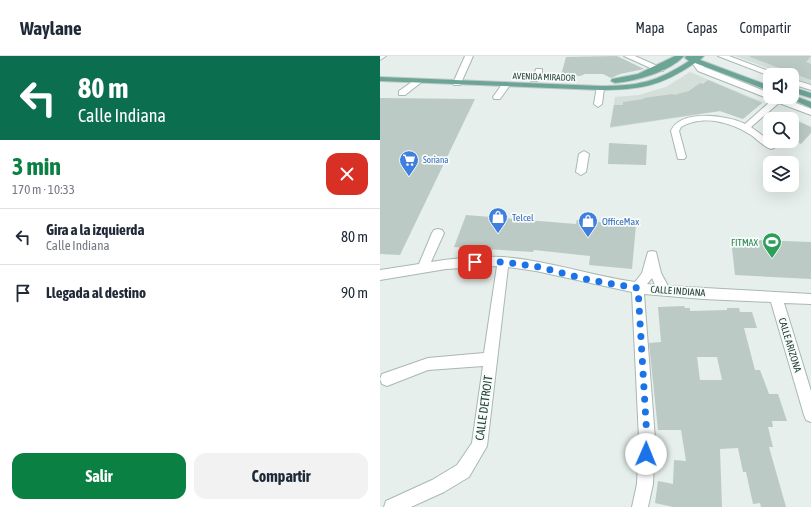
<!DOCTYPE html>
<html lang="es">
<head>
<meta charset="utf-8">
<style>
	:root { --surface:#fff; --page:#f2f2f3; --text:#1f2937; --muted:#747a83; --line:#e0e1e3; --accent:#0b8043 }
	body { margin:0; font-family:"Asap Condensed",sans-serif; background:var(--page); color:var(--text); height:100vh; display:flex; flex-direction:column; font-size:15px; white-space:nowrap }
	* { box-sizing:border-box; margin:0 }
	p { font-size:13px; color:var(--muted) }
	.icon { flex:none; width:22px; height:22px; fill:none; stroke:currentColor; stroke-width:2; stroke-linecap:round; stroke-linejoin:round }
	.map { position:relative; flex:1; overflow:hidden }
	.drawer { display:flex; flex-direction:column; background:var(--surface); width:380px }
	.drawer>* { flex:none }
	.banner { background:#0b6e4f; color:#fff; overflow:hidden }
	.tools { position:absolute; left:383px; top:12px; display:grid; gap:8px }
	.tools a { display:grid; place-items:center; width:36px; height:36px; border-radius:8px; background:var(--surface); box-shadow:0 4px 16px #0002; font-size:20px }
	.pin { position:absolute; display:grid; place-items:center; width:34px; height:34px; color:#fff; margin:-17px; border-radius:8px; box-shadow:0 2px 6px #0006 }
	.me { position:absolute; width:44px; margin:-22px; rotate:1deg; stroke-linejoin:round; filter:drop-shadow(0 0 3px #0008) }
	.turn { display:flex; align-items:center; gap:14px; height:84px; padding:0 12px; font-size:18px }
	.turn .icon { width:52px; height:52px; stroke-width:2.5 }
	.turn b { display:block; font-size:28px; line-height:34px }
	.round { display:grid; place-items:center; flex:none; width:42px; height:42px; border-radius:12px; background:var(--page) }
	.headline { display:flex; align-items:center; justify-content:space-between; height:68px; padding:0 12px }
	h1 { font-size:24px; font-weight:700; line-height:30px; color:var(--accent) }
	.cta { display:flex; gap:8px; margin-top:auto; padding:8px 12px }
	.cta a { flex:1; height:46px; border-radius:12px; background:var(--accent); color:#fff; font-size:16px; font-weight:700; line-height:46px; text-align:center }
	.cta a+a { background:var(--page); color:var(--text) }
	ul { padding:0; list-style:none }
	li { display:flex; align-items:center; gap:12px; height:56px; padding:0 12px; border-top:1px solid var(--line) }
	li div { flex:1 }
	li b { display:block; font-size:15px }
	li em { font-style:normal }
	header { display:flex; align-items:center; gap:24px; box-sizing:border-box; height:56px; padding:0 20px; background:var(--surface); border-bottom:1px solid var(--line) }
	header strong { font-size:19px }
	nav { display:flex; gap:22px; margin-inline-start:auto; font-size:14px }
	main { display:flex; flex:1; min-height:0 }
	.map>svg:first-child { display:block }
	.built { fill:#d4dfda }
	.building { fill:#bbcac4; fill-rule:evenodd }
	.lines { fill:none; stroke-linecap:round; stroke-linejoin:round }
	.minor-casing { stroke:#a8b8b2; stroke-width:2 }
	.major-casing { stroke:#c2cac8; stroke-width:2 }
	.minor { fill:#fff; fill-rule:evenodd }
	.major { fill:#6aa596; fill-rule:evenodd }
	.route { stroke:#1a73e8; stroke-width:7; stroke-dasharray:0 12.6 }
	.labels { text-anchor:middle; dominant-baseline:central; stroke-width:3.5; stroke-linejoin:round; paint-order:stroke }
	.far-street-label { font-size:9px; fill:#24423a; stroke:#f7fbf9 }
	.far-shop-label { font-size:9px; fill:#366cbe; stroke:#f7fbf9; text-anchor:start }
	.shop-label { font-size:10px; fill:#366cbe; stroke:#f7fbf9; text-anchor:start }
	.leisure-label { font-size:10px; fill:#27864d; stroke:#f7fbf9; text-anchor:end }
	.street-label { font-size:10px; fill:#24423a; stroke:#f7fbf9 }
	.near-street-label { font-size:12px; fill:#24423a; stroke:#f7fbf9 }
</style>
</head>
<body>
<header>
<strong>Waylane</strong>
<nav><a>Mapa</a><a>Capas</a><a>Compartir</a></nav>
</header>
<main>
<section class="drawer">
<div class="banner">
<div class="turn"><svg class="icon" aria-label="left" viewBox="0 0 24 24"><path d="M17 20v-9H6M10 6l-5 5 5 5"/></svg><div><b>80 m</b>Calle Indiana</div></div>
</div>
<div class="headline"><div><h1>3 min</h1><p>170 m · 10:33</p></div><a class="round" style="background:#d93025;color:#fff"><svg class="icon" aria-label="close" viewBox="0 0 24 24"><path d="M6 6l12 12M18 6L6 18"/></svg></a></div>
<ul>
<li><svg class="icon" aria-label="left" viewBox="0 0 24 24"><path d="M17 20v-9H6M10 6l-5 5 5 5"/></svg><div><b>Gira a la izquierda</b><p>Calle Indiana</p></div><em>80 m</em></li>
<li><svg class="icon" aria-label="arrive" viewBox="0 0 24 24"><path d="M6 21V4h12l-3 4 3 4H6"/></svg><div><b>Llegada al destino</b></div><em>90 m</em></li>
</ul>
<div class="cta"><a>Salir</a><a>Compartir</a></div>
</section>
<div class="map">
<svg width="431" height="451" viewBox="0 0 431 451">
	<rect width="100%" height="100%" fill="#e6efeb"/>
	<!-- built -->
	<path class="built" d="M355 0H431V28L412 21V19H406Z
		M310 16 383 46 363 63 340 55 230 72 235 41 259 39 286 31Z"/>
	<!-- building -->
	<path class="building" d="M237 0 264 13 240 18 231 22 223 18H205L200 20 181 19 186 1Z
		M370 0H431L426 6 431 8V24L370 1Z
		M328 24 382 47 363 63 340 55 230 71 234 49H243V46L264 43V42L293 38 294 39 309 35 320 27 323 28Z
		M0 42 95 43 20 199 0 198Z
		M418 65 431 71V77L421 88 412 84V71Z
		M229 87 267 89 266 109 228 108Z
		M86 159 196 168 197 164 256 169 252 213 209 209 210 200 154 194 153 196 74 191Z
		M351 183 431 186V223L355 219Z
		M304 250 305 252H310V255L347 254V252H359L360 256H372L377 272H364L375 314H380L389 338H398L407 365H392L393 371H388L393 391H389L406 451H381L380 447 373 448 366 416H363L358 392 340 393 342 451H293L275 447 278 425 293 428 294 404 306 405 301 374H278L269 287 281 286 278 251ZM317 301H337L342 324H320Z"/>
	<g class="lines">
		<!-- minor casing -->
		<g class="minor-casing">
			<path id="minor" d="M0 0H6L0 4Z
				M85 0H93L81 27 80 29H74L73 27Z
				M244 0H255L284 13 283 15H277Z
				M338 0H349L399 19 390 20Z
				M311 2H317L324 11 390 37V41H401L431 53V59L399 47 371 71 394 88 396 90 394 92 391 93C384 91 377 83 371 79 351 66 323 58 301 71L299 75 306 101 304 103H298L291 75C300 53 347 59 365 68L392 44 318 15 310 4Z
				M156 13H162V20L157 25H151L150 23 154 19Z
				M36 23H39L43 25 25 39H19V35Z
				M412 23 431 29V34L412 28Z
				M123 27H126L130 29 120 43H114L113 41Z
				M217 30H220L224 32 222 48 218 51 214 48Z
				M204 95 209 98 206 116 201 119 196 116 199 98Z
				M58 173 62 174 64 177 51 206C75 202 99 200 122 201 167 204 211 220 255 226L262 217 268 196 272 195 276 196 281 217 288 230 431 238V248L404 247 431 335V366L426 364 424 359 391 246 323 243 264 238 275 383 273 428 268 451H252L257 428 259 383 252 236 156 215 128 211 107 390 89 421 64 436 31 451H4L6 445 52 424 77 409 92 387 103 310 48 314 7 330 2 328 0 323 2 318 48 302 104 297 117 210 66 213 0 224V214L39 208 52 177 54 174ZM272 222 275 229 267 228Z"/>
		</g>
		<!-- major casing -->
		<g class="major-casing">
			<path id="major" d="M295 0H304C289 16 256 25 235 27L231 25 232 23 258 18Z
				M306 0H324L320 4 390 30V35L315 7C281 30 260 34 220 34L0 25V21L220 30C258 30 277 26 309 5L305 2Z
				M412 31 431 37V42L412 36Z
				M412 39 431 46V52L407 41H412Z"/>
		</g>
		<!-- minor -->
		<use href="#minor" class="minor"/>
		<!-- major -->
		<use href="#major" class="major"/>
	</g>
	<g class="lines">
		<!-- route -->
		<path class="route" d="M95 206H123L159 211 209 224 258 232 267 383 266 398"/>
	</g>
	<!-- icons -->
	<defs>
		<g id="supermarket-pin" transform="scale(1)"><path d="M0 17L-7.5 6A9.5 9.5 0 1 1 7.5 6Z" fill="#3f7fe0" stroke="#f7fbf9"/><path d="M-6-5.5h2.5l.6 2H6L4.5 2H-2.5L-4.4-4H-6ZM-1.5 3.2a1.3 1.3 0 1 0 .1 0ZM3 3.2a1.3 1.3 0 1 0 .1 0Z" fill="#fff"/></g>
		<g id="shop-pin" transform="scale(1)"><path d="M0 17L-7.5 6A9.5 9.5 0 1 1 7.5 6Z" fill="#3f7fe0" stroke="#f7fbf9"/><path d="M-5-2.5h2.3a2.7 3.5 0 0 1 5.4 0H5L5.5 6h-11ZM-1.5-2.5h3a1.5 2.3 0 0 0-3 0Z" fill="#fff"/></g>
		<g id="stadium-pin" transform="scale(1)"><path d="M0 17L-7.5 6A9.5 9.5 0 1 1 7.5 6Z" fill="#2e9e5b" stroke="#f7fbf9"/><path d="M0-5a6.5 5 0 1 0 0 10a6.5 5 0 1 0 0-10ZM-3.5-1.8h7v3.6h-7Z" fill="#fff"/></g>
	</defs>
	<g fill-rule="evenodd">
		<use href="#supermarket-pin" x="29" y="104"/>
		<use href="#shop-pin" x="118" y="161"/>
		<use href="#shop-pin" x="208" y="165"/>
		<use href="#stadium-pin" x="392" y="186"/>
	</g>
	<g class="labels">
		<!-- far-street labels -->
		<g class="far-street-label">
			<text transform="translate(164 21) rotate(2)">AVENIDA MIRADOR</text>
		</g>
		<!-- far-shop labels -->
		<g class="far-shop-label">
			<text x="43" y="104">Soriana</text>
		</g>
		<!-- shop labels -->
		<g class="shop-label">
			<text x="132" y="161">Telcel</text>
			<text x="222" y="165">OfficeMax</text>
		</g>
		<!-- leisure labels -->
		<g class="leisure-label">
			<text x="378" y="186">FITMAX</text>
		</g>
		<!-- street labels -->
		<g class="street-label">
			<text transform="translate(298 235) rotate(4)">CALLE INDIANA</text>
			<text transform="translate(410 289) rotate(73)">CALLE ARIZONA</text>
		</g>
		<!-- near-street labels -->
		<g class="near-street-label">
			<text transform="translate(104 352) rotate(-82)">CALLE DETROIT</text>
		</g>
	</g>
</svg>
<div class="tools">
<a><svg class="icon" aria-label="sound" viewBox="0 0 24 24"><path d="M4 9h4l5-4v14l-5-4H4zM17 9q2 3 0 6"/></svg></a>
<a><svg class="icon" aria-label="search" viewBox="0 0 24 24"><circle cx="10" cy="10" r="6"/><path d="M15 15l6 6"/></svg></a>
<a><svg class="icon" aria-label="layers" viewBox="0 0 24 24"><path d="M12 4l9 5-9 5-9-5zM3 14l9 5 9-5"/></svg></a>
</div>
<div class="pin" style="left:95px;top:206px;background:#d93025"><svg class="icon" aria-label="arrive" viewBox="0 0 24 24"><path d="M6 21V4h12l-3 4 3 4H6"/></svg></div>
<svg class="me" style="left:266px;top:398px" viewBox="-20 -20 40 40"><circle r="19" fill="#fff"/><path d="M0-13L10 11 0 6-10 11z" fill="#1a73e8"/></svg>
</div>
</main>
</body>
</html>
